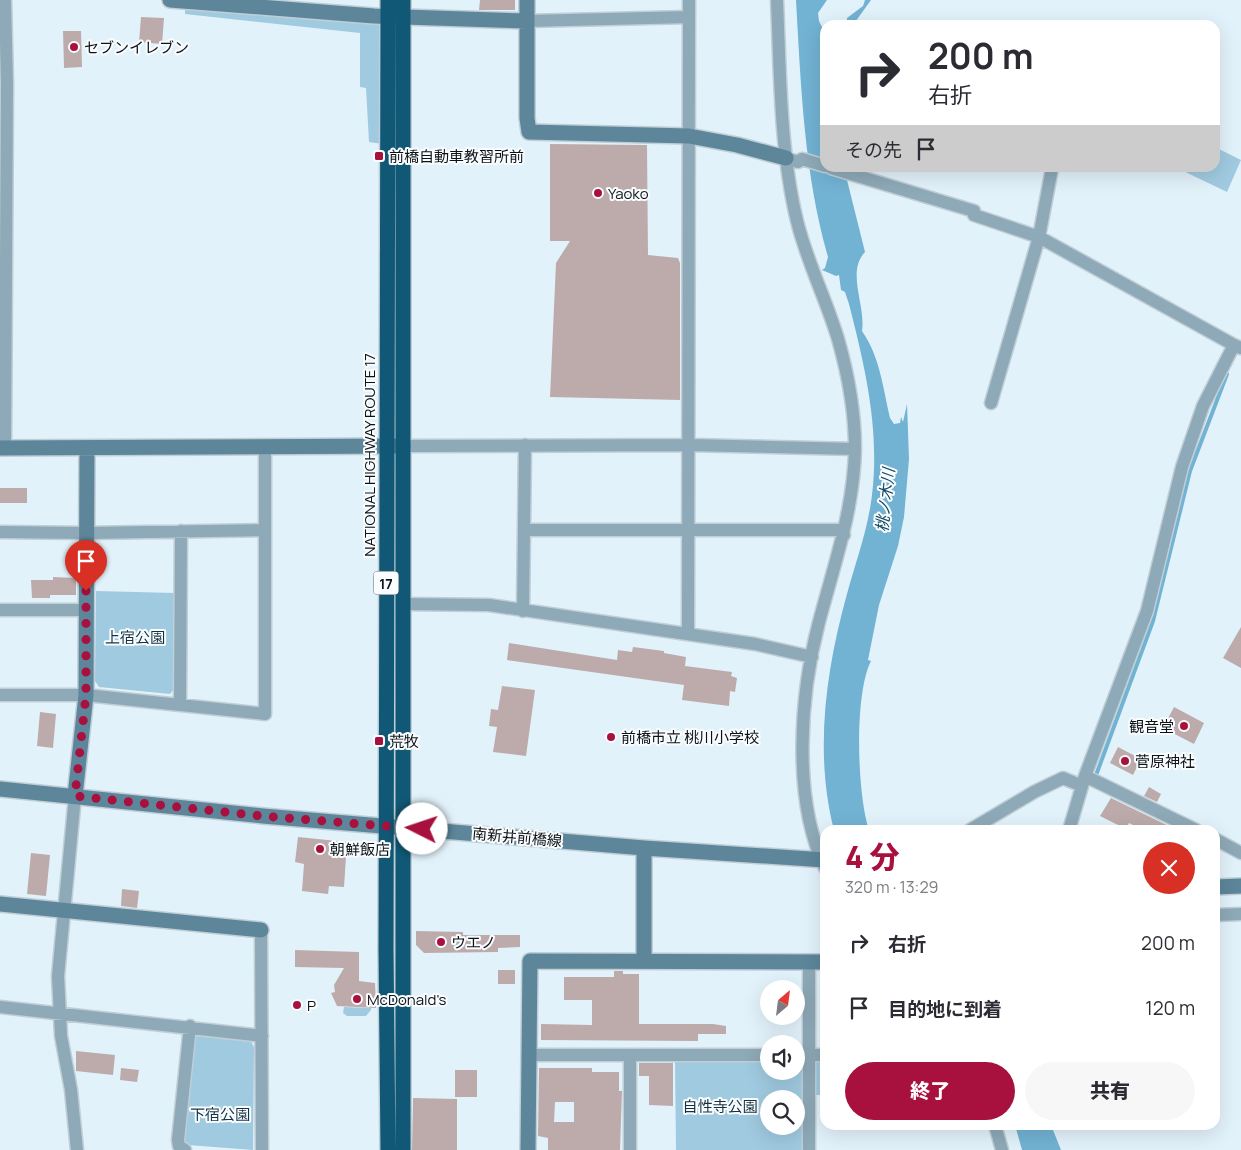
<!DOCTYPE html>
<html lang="ja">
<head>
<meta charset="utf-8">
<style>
	:root { --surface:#fff; --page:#f7f7f7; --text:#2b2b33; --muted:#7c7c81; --accent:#a8103e }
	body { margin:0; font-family:Manrope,"Noto Sans JP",sans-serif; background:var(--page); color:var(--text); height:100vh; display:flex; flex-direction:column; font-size:19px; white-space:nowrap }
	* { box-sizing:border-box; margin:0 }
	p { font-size:16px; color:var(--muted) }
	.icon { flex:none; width:28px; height:28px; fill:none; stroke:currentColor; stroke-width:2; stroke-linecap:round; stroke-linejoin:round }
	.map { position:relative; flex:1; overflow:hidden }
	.sheet { position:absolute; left:820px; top:825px; width:400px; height:305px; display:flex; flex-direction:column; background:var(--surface); border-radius:15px; box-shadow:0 5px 20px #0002 }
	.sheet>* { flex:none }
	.banner { position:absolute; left:820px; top:20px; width:400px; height:152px; border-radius:15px; box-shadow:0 5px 20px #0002; background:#fff; color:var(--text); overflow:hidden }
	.needle { width:32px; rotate:28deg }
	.controls { position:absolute; left:760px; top:980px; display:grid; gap:10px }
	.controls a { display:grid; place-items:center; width:45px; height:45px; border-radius:50%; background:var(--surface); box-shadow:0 5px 20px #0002; font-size:25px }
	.pin { position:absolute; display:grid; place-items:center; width:42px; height:42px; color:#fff; margin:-51px -21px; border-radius:50% 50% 50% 0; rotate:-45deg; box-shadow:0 0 5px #0007 }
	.pin .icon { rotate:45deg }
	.me { position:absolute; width:55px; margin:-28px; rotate:274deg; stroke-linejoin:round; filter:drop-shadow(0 0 4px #0008) }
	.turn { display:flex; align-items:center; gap:18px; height:105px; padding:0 25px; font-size:22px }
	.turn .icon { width:65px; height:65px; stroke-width:2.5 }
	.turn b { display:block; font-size:35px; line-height:42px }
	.then { display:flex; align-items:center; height:48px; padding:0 25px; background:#0003; gap:10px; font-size:19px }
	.round { display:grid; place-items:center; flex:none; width:52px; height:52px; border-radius:26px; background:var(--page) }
	.overview { display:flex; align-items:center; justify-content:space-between; height:85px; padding:0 25px }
	h1 { font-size:30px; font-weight:800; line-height:38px; color:var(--accent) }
	.cta { display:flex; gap:10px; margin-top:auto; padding:10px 25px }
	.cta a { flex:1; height:58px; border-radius:30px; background:var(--accent); color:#fff; font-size:20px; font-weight:800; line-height:58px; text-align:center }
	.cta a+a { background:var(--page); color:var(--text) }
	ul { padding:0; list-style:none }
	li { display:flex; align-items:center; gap:15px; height:65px; padding:0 25px }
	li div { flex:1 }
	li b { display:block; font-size:19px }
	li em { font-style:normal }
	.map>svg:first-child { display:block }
	.green { fill:#a0cae0; fill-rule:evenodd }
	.water { fill:#72b2d3 }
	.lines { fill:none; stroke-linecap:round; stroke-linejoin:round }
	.stream { stroke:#72b2d3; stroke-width:4 }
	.building { fill:#bdabac; fill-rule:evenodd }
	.street-casing { stroke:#c0ced6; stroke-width:15 }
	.secondary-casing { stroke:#c0ced6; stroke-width:18 }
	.highway-casing { stroke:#c0ced6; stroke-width:18 }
	.street { stroke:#8ea9b7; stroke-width:12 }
	.secondary { stroke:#5d869b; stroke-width:15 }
	.highway { stroke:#105875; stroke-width:15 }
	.route { stroke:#a8103e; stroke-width:9; stroke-dasharray:0 16.2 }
	.poi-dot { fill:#a8103e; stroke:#fafdff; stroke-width:2 }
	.labels { text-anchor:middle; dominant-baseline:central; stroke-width:4; stroke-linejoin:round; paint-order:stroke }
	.shield { fill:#fafdff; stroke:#54585b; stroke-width:1 }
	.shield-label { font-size:14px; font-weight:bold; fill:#0d1215 }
	.poi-label { font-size:15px; fill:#0d1215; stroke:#fafdff; text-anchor:start }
	.street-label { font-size:15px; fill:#0d1215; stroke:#fafdff }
	.park-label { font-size:15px; fill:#143241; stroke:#fafdff }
	.water-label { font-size:16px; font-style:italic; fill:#154a61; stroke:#fafdff }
</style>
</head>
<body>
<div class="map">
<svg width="1241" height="1150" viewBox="0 0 1241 1150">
	<rect width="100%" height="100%" fill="#e2f2fb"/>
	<!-- green -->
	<path class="green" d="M191 7 384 21 383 144 369 142 366 88 360 87V33L185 14V10Z
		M1215 147 1241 160 1227 192 1177 168H1215Z
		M96 591 175 593 174 689 170 694 99 687 95 681Z
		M344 1007 371 1008V1010L366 1016H347L343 1013Z
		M196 1033 249 1038 254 1047 253 1150 188 1145 184 1140Z
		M819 1059H825V1095H814L813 1066Z
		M675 1061H769V1071H796V1061H802V1150H676ZM769 1099H796V1126H769Z"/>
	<!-- water -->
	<path class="water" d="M796 0H827L818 13 819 21 825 33V168H844L865 252C846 272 866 306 862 331 880 357 883 388 890 418L894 424 900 423 901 417 903 422 907 404 909 459 904 517 898 546 879 605 868 660 871 661C854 694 857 794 869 830H834C814 753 826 669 847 594 856 561 868 529 872 495 880 429 865 367 849 304L845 292 841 290 839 275 836 276 822 270 825 268 828 257C804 173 801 87 796 0Z
		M865 0H871L853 25H847V18L863 6Z
		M1015 1125H1051L1061 1150H1022Z"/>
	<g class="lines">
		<!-- stream -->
		<path class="stream" d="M1095 778 1153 621 1190 471 1227 374"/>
	</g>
	<!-- building -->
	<path class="building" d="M480 0H515V10H479Z
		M141 17 164 18 162 44 139 42Z
		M63 31H81L82 67 64 68Z
		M550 144 647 145 648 255 678 258 680 263V400L550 397 556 263 570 241H550Z
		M0 488H27V503H0Z
		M53 577 76 578V595H50V598H32L31 580H53Z
		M1241 627V668L1223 658Z
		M509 643 617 660 618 650 632 652 633 647 664 651V653L686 657 685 666 732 672 731 676 737 678 735 692 730 691 729 706 682 700 684 685 507 660Z
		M502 686 535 690 526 756 493 752 497 727 489 726 491 709 498 710Z
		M1174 707 1204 723 1194 744 1163 728Z
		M40 712 56 714 53 748 37 746Z
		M1118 747 1141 759 1133 775 1110 763Z
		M1149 787 1161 794 1157 802 1144 796Z
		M1111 798 1177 830H1143L1129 823 1126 829 1100 816Z
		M298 837 347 842 344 887 329 886 328 894 302 891 304 864 295 862Z
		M31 853 50 855 46 896 27 894Z
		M122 889 139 891 137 908 121 906Z
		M416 931 463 932V935H520V947L498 948V952L424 953 416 945Z
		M295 950 359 952V981L375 983 376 1008 337 1006 331 993 335 992 334 985 344 968 295 967Z
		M498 970H515V984H498Z
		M614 971H623V974H639V1024H713L726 1026V1034H698V1041L541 1040V1024L592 1025V1000H564V977H614Z
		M76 1051 115 1055 113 1075 76 1071Z
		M639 1063H673V1106L649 1105V1076H639Z
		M121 1068 139 1070 137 1082 120 1080Z
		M539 1068H592V1072H619V1091H622L620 1150H548V1138L538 1136ZM555 1102H574V1122H554Z
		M455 1070H477V1097H455Z
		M413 1098 457 1099V1150H412Z"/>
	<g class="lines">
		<!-- street casing -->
		<g class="street-casing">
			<path id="street" d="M5 0 7 84 5 448
				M777 0C780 72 780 151 797 221 807 262 826 299 838 339 848 374 855 412 855 449 854 509 834 565 819 622 800 695 792 798 825 868
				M527 21 689 17
				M786 158 798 162 802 159 825 166
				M831 168 974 211V215L1039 237 1234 345
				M991 403 1039 237 1052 168
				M403 446 690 445 855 449
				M525 530H838L844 535
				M0 532 87 533 265 530
				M404 604 489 605 755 644 812 657
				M0 610H86
				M523 611 525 445
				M688 634 689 0
				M0 695H86L265 714V448
				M180 705 181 531
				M1085 776 1196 830
				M75 796 58 976 61 1036 71 1090 77 1150
				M970 830 1034 792 1063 778 1082 786
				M1069 830 1085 776 1147 611 1182 467 1203 406 1234 345 1241 348
				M1215 839 1241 853
				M1215 915 1241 914
				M261 930 262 1150
				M809 962V1150
				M0 1007 262 1036
				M528 1055H769
				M796 1055H825
				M995 1125 1002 1150
				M185 1150 179 1146 178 1140 190 1026
				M630 1150V1056"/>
		</g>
		<!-- secondary casing -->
		<g class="secondary-casing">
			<path id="secondary" d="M170 0 374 16 527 21
				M527 0V118L529 132 689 136 737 145 786 158
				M0 448 403 446
				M0 789 263 816 644 848 825 860
				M75 796 86 695 87 449
				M1215 887 1241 886
				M0 904 261 930
				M644 960V848
				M528 1150 530 961 825 962"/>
		</g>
		<!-- highway casing -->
		<g class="highway-casing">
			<path id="highway" d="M388 0 386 949 388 1150
				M403 0V1150"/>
		</g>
		<!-- street -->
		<use href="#street" class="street"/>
		<!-- secondary -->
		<use href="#secondary" class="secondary"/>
		<!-- highway -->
		<use href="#highway" class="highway"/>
	</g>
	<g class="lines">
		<!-- route -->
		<path class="route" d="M86 591V695L75 796 262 816 422 829"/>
	</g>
	<!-- markers -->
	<g class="poi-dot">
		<circle cx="74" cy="47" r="5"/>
		<rect x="374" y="151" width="10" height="10" rx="2.5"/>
		<circle cx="598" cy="193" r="5"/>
		<circle cx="1184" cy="726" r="5"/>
		<circle cx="611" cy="737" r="5"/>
		<rect x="374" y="736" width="10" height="10" rx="2.5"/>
		<circle cx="1125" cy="761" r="5"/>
		<circle cx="320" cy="849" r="5"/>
		<circle cx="441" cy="942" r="5"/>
		<circle cx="357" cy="999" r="5"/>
		<circle cx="297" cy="1005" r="5"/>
	</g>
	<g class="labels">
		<!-- shield labels -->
		<rect class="shield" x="373.5" y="571.5" width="25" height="23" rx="4"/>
		<g class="shield-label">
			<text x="386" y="583">17</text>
		</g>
		<!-- poi labels -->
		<g class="poi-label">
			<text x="84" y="47">セブンイレブン</text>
			<text x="389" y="156">前橋自動車教習所前</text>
			<text x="608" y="193">Yaoko</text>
			<text x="1174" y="726" text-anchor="end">観音堂</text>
			<text x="621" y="737">前橋市立 桃川小学校</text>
			<text x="389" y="741">荒牧</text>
			<text x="1135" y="761">菅原神社</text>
			<text x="330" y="849">朝鮮飯店</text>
			<text x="451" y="942">ウエノ</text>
			<text x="367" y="999">McDonald's</text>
			<text x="307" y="1005">P</text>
		</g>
		<!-- street labels -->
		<g class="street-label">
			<text transform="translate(369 455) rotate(-90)">NATIONAL HIGHWAY ROUTE 17</text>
			<text transform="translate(517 837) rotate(5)">南新井前橋線</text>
		</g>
		<!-- park labels -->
		<g class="park-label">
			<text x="135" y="637">上宿公園</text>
			<text x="720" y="1106">自性寺公園</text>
			<text x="220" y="1114">下宿公園</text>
		</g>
		<!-- water labels -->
		<g class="water-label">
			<text transform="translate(885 500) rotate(-84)">桃ノ木川</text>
		</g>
	</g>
</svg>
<div class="controls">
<a><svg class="needle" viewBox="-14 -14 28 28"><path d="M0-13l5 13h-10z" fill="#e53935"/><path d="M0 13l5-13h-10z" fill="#7c7c81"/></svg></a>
<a><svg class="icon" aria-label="sound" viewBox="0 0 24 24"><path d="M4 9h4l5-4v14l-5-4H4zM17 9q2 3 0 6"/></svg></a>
<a><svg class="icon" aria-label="search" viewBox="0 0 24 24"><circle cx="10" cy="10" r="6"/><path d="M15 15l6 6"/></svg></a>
</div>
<div class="pin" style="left:86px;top:591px;background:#d93025"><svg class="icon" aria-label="arrive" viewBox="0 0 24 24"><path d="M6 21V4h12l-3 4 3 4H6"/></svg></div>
<svg class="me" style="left:422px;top:829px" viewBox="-20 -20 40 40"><circle r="19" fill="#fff"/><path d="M0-13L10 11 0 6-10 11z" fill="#a8103e"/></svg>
<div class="banner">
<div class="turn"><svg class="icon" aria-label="right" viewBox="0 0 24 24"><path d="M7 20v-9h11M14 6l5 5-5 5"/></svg><div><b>200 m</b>右折</div></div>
<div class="then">その先<svg class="icon" aria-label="arrive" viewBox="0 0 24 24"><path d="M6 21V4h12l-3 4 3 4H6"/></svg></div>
</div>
<section class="sheet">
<div class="overview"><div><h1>4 分</h1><p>320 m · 13:29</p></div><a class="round" style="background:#d93025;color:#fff"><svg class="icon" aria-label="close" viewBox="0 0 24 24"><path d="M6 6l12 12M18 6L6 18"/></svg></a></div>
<ul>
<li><svg class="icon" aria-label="right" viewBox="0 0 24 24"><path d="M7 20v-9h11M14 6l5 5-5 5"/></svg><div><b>右折</b></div><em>200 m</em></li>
<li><svg class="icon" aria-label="arrive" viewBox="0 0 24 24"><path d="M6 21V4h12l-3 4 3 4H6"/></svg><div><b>目的地に到着</b></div><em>120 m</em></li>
</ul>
<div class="cta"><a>終了</a><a>共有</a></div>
</section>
</div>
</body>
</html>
